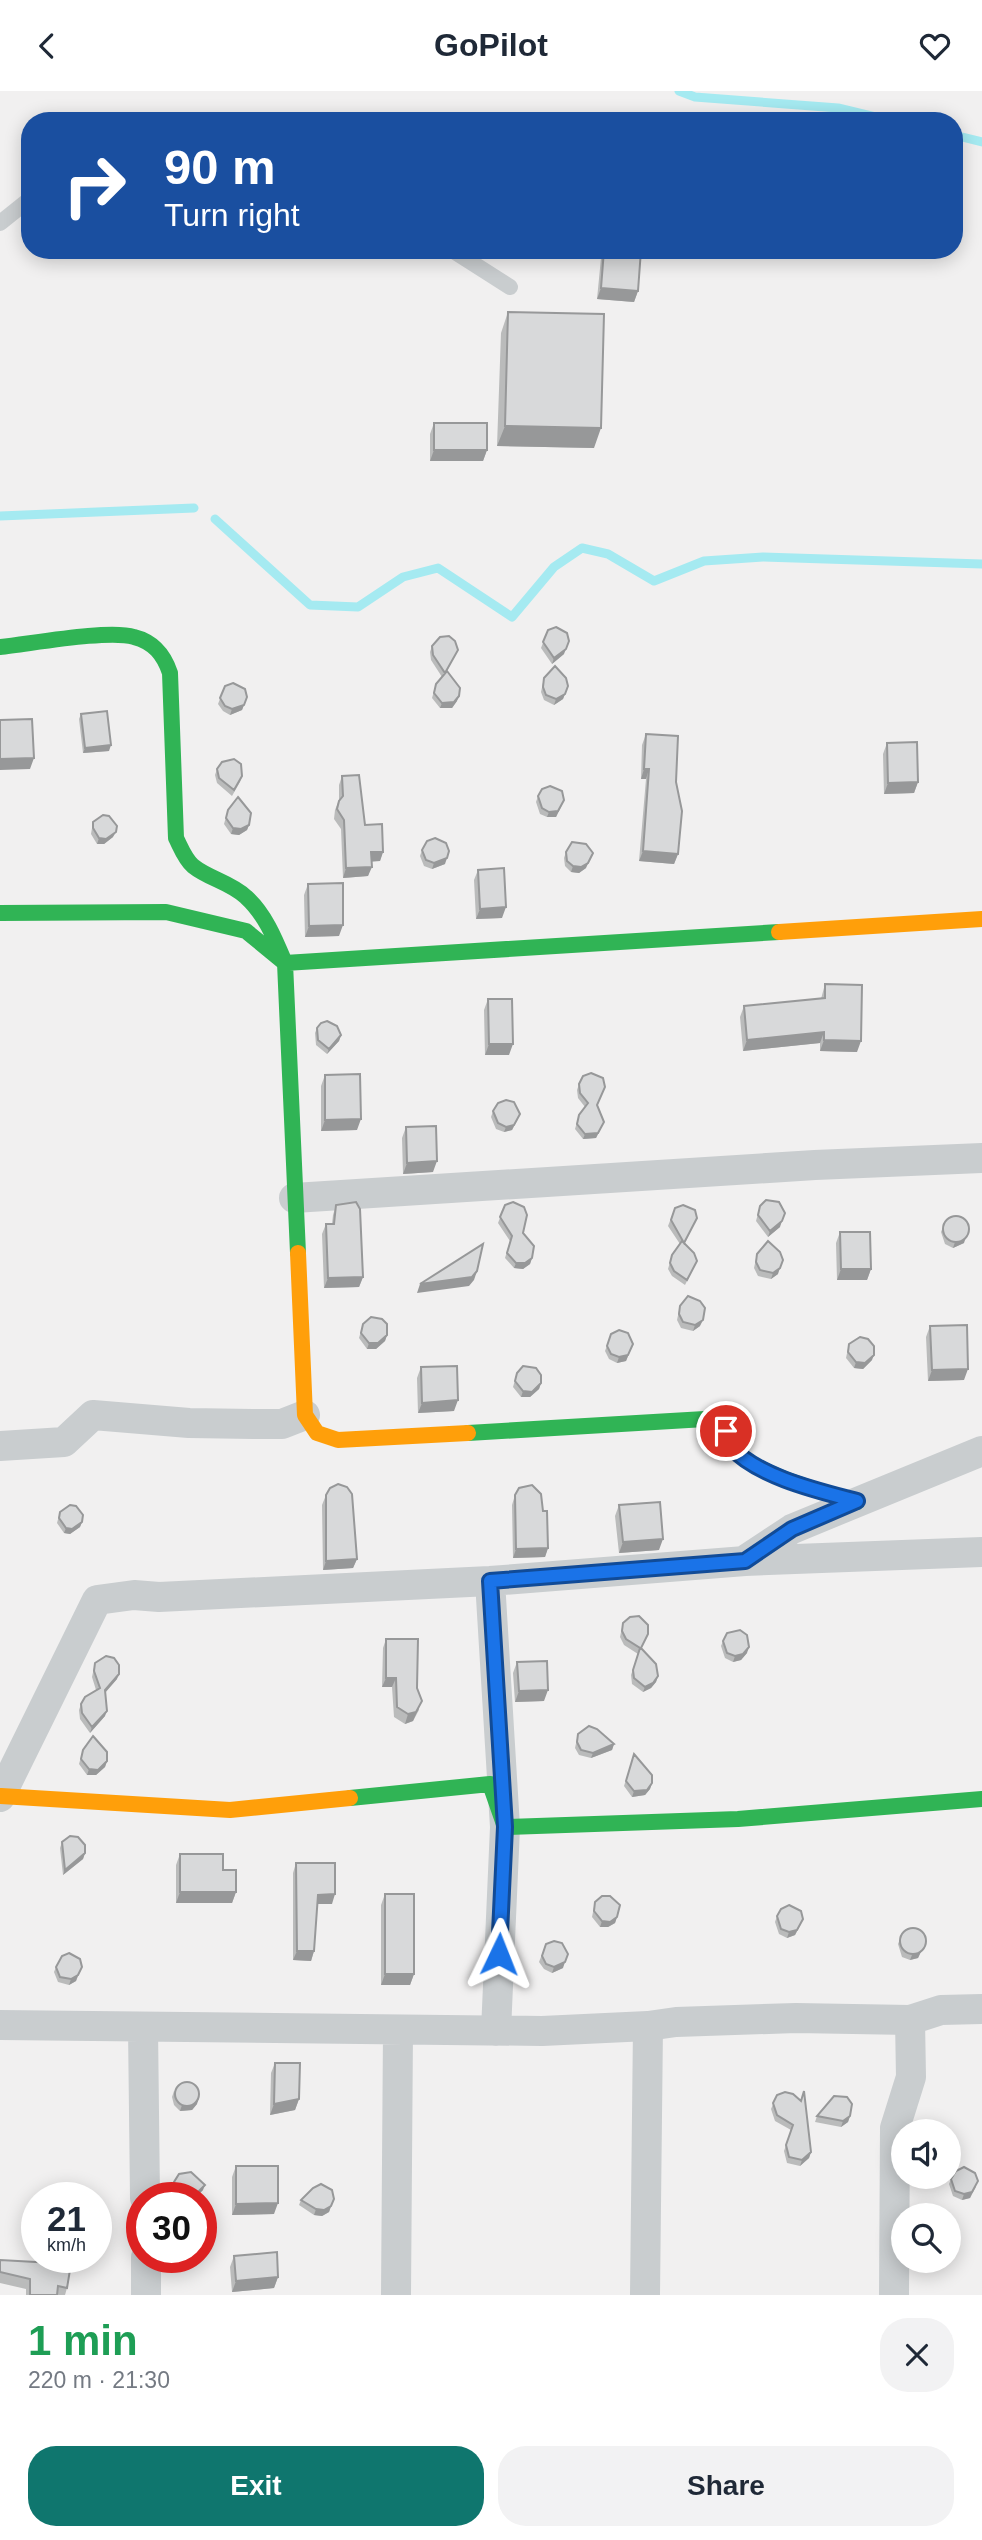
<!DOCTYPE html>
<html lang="en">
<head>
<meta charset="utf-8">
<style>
	:root { --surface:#fff; --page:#f2f2f3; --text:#1f2937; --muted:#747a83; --accent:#0f766e }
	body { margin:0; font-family:Helvetica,sans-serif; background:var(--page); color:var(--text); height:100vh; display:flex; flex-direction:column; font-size:26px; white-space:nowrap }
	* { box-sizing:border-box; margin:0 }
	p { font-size:23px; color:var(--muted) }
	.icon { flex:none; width:38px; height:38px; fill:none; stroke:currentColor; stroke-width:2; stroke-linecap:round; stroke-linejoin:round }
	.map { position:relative; height:2204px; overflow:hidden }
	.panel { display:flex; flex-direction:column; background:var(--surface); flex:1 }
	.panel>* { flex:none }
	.top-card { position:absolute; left:21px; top:21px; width:942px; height:147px; border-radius:28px; box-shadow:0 4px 18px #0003; background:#1a4fa0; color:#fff; overflow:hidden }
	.tools { position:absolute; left:891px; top:2028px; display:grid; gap:14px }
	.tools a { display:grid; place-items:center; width:70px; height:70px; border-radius:50%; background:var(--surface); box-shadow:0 4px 18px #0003; font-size:35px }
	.speed { position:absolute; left:21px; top:2091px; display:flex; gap:14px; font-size:35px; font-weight:700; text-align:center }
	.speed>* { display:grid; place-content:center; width:91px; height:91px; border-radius:50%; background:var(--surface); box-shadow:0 4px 18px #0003; line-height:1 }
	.speed small { font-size:18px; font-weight:400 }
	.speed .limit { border:10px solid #d22; background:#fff; color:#111 }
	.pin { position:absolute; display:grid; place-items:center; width:60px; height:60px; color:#fff; margin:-30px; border:4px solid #fff; border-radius:50%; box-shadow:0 2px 7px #0007 }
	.me { position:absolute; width:77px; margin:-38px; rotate:2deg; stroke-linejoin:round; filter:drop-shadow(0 0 5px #0008) }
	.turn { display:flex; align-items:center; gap:24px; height:147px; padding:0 28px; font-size:32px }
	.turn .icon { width:91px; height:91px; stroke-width:2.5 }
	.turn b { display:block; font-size:49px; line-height:60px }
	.round { display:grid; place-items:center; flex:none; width:74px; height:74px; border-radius:28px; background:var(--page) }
	.head { display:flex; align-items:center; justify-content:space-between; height:119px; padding:0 28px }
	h1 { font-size:42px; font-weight:800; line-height:52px; color:#1e9e55 }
	.cta { display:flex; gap:14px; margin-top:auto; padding:14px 28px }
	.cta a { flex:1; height:80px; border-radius:28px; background:var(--accent); color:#fff; font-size:28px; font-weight:800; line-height:80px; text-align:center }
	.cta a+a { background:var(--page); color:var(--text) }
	header { display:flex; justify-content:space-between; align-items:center; height:91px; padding:0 28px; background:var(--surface); font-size:32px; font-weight:800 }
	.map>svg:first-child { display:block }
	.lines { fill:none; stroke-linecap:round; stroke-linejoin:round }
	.stream { stroke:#a5eaf1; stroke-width:9 }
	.lane { stroke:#c9cdcf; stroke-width:16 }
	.street { stroke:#c9cdcf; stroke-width:30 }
	.fast { stroke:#30b455; stroke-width:16 }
	.slow { stroke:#ff9f0a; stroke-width:16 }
	.wall { fill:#babbbb }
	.shaded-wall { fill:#979899 }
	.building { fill:#d8d9da; stroke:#979899; stroke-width:2 }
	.route-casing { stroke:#114b97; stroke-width:18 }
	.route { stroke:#1a73e8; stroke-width:12 }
</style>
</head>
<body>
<header><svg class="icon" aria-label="back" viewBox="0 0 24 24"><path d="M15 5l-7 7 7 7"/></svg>GoPilot<svg class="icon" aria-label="heart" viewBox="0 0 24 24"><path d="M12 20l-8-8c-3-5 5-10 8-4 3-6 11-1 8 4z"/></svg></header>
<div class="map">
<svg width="982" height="2204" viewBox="0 0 982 2204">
	<rect width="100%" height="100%" fill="#f1f0f0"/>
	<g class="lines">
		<!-- stream -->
		<path class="stream" d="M679 0 695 6 838 17 892 30
			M954 44 982 51
			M0 425 194 417
			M215 428 310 514 358 516 403 486 438 477 512 526 554 476 582 457 608 463 654 490 704 470 763 466 982 473"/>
		<!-- lane -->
		<path class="lane" d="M0 132 30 108
			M452 159 510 196"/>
		<!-- street -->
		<path class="street" d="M294 1107 815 1074 982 1067
			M0 1355 64 1351 93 1324 189 1332 253 1333H282L305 1324
			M745 1469 792 1438 982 1360
			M490 1490 505 1736 496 1940
			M0 1706 97 1509 134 1504 159 1506 490 1490 745 1470 982 1461
			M0 1934 542 1940 648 1935 676 1931 796 1927 910 1929 941 1919 982 1918
			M143 1936 145 2107
			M146 2166V2204
			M396 2204 398 1939
			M645 2204 648 1935
			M894 2204 895 2037 911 1986 910 1929"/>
		<!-- fast -->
		<path class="fast" d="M0 556C30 553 109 538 134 546 154 551 164 564 170 582L176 747C181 757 185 768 193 775 209 788 230 791 246 806 265 823 275 848 285 872L298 1162
			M0 822 166 821 246 840 285 872 779 841
			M468 1342 722 1327C724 1335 724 1346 729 1353 748 1382 824 1401 857 1411
			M350 1707 490 1693 505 1736 738 1728 982 1708"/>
		<!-- slow -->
		<path class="slow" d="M779 841 982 828
			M298 1162 305 1324 317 1342 338 1349 468 1342
			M1 1705 230 1719 350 1707"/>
	</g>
	<!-- wall -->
	<path class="wall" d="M604 159H641L638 200 634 211 597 208 601 167Z
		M508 221 594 357 497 355 501 242Z
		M434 332 487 359 483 370H430V343Z
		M548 539 564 563 552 573 541 557Z
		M432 555 455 564 447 580 457 610 452 617H440L432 607 436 593 442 586 431 569 430 561Z
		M544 587 568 595 563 608 554 614 544 609 541 601Z
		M225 595 247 606 242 619 230 624 223 620 218 613Z
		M81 623 109 660 83 662 79 628Z
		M646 643 676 691 678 763 674 773 639 770 646 688H641L642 654Z
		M887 652 918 691 914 702 884 703 883 663Z
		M217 678 242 685 240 691 232 705 217 692 215 684Z
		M342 685 365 734 383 761 380 770H372L368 785 343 787 341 738 334 728 335 719 339 709V694Z
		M538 705 562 714 556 726H547L540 723 536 711Z
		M228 719 249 734 247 739 239 744 231 743 224 733Z
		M93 731 113 746 104 753H97L91 743Z
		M422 759 445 773 432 778 424 775 420 765Z
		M566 761 586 777 579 782 571 781 565 775 564 767Z
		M478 779 502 827 476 828 474 789Z
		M308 793 339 845 305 846 304 804Z
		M825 893 857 961 820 960V952L743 960 740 926 744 915 821 908Z
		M488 908 509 964H485L484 919Z
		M317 937 341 944 339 950 327 963 316 954 315 942Z
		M325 984 357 1039 321 1040V995Z
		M579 993 598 1015 604 1031 596 1047 583 1048 575 1038 579 1024 585 1016 578 1007 577 999Z
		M493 1020 518 1028 512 1039 504 1041 496 1038 491 1026Z
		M406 1036 433 1081 403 1083 402 1047Z
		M336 1114 363 1186 359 1196 324 1197 322 1143 326 1133H332L333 1124Z
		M505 1114 523 1142 532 1167 530 1173 523 1178 514 1177 505 1167 510 1150 498 1132Z
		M760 1115 780 1136 768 1146 756 1130Z
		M675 1117 697 1127 685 1152 697 1170 685 1194 672 1185 668 1178 672 1164 680 1153 668 1135Z
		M943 1136 964 1152 953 1157 945 1153 941 1141Z
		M840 1141 871 1178 867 1189H837L836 1152Z
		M757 1163 778 1183 771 1188 758 1185 754 1177Z
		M680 1215 700 1235 693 1240 681 1237 677 1229Z
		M363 1233 387 1244 385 1250 376 1258H367L359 1247Z
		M930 1235 964 1289 928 1290 926 1246Z
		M611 1243 633 1253 626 1270 617 1272 609 1268 605 1260Z
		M849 1253 872 1269 863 1278 854 1277 846 1267Z
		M421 1276 454 1320 418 1322 417 1287Z
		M517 1282 541 1292 539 1298 530 1306H521L513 1296Z
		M326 1404 357 1468 353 1477 323 1479 322 1414Z
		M515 1404 548 1457 545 1466 513 1467 512 1414Z
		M619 1414 659 1459 619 1462 615 1425Z
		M60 1421 82 1431 80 1436 70 1443 64 1442 57 1432Z
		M623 1532 641 1557 658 1585 656 1591 651 1597 643 1601 632 1593 631 1584 638 1563 624 1554 620 1546Z
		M386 1548 417 1597 419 1619 413 1630 405 1633 394 1626 392 1596H382L383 1557Z
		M723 1550 747 1562 741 1569 733 1571 725 1567 721 1555Z
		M517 1571 544 1610 515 1611 513 1582Z
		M95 1572 117 1588 105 1602V1625L90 1642 80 1628 79 1619 81 1613 96 1599 92 1586Z
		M578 1643 614 1653 612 1659 591 1667 579 1664 575 1657Z
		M83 1659 107 1670 105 1676 96 1684H87L79 1673Z
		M634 1663 652 1692 650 1698 645 1704 632 1706 624 1695Z
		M62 1751 85 1762 83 1768 63 1784 60 1757Z
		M180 1763 223 1779 236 1801 232 1812H176V1774Z
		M296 1772 332 1813H317L314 1860 311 1870 293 1869V1782Z
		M385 1803 414 1883 410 1894H381V1814Z
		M595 1811 617 1826 615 1832 608 1836H600L592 1826Z
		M777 1825 801 1833 795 1844 787 1847 779 1843 775 1831Z
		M900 1848 926 1850 918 1867 910 1869 902 1866 898 1853Z
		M546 1853 563 1877 552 1882 544 1878 539 1871Z
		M56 1876H82L76 1890 69 1894 58 1891 54 1881Z
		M275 1972 299 2008 295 2019 270 2024 271 1982Z
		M174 2000 197 2013 192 2019 180 2020 174 2014 172 2006Z
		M777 2004 811 2061 809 2067 800 2075 787 2072 784 2060 791 2039 775 2030 771 2018Z
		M817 2025H850L848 2031 841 2036 815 2031Z
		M236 2075 274 2123 232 2124V2086Z
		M951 2088 976 2096 970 2107 962 2109 953 2105 949 2093Z
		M174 2091 203 2099 195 2107H176L174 2105 172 2097Z
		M334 2108 329 2121 322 2125 314 2124 299 2114 301 2109Z
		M234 2165 278 2186 274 2197 232 2201 230 2176Z
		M0 2170 67 2197 65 2204H26V2198L0 2192Z"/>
	<!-- shaded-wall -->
	<path class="shaded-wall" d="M601 197 638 200 634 211 597 208Z
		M505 335 601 337 594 357 497 355Z
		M434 359H487L483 370H430Z
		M566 558 564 563 552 573 554 567Z
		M565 603 563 608 554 614 556 608Z
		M459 605 457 610 452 617H440L442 612Z
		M244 614 242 619 230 624 232 618Z
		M111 654 109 660 83 662 85 657Z
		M34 667 30 678 0 679V668Z
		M644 678H649L646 688H641Z
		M918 691 914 702 884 703 888 692Z
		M564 709 556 726H547L549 721Z
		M249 734 247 739 239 744 231 743 233 737Z
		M116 741 113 746 104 753H97L99 747Z
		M643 760 678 763 674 773 639 770Z
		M371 761H383L380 770 368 771Z
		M593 762 586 777 579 782 571 781 573 775Z
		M447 767 445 773 432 778 434 772Z
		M372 776 368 785 343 787 346 777Z
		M506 816 502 827 476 828 480 818Z
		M343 834 339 845 305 846 309 835Z
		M824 941 820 952 743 960 747 949Z
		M341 944 339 950 327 963 329 958Z
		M824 949 861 950 857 961 820 960Z
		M489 953H513L509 964H485Z
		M520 1023 512 1039 504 1041 506 1036Z
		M361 1028 357 1039 321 1040 325 1029Z
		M604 1031 596 1047 583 1048 585 1043Z
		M437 1070 433 1081 403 1083 407 1072Z
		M782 1130 780 1136 768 1146 770 1140Z
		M966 1146 964 1152 953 1157 955 1151Z
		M532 1167 530 1173 523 1178 514 1177 516 1172Z
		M780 1177 778 1183 771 1188 773 1182Z
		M841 1178H871L867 1189H837Z
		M477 1180 474 1189 469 1195 417 1202 420 1193Z
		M363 1186 359 1196 324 1197 328 1187Z
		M703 1229 700 1235 693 1240 695 1234Z
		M387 1244 385 1250 376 1258H367L369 1252Z
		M633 1253 626 1270 617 1272 619 1266Z
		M874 1264 872 1269 863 1278 854 1277 856 1271Z
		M968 1278 964 1289 928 1290 932 1279Z
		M541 1292 539 1298 530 1306H521L523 1300Z
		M458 1309 454 1320 418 1322 422 1312Z
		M82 1431 80 1436 70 1443 64 1442 66 1437Z
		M663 1448 659 1459 619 1462 623 1451Z
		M548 1457 545 1466 513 1467 516 1458Z
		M357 1468 353 1477 323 1479 326 1470Z
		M749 1556 747 1562 741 1569 733 1571 735 1565Z
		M119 1583 117 1588 103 1604 105 1599Z
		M658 1585 656 1591 651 1597 643 1601 645 1596Z
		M386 1587H396L392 1596H382Z
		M548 1599 544 1610 515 1611 519 1600Z
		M422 1610 413 1630 405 1633 408 1623Z
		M107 1620 105 1625 90 1642 92 1636Z
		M614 1653 612 1659 591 1667 593 1662Z
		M107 1670 105 1676 96 1684H87L89 1678Z
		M652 1692 650 1698 645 1704 632 1706 634 1700Z
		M85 1762 83 1768 63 1784 65 1779Z
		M180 1801H236L232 1812H176Z
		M335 1803 332 1813H314L318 1804Z
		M617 1826 615 1832 608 1836H600L602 1830Z
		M803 1828 795 1844 787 1847 789 1841Z
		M926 1850 918 1867 910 1869 912 1864Z
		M297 1860H314L311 1870 293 1869Z
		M565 1871 563 1877 552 1882 554 1876Z
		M385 1883H414L410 1894H381Z
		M78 1884 76 1890 69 1894 71 1888Z
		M199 2007 197 2013 192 2019 180 2020 182 2014Z
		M299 2008 295 2019 270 2024 274 2013Z
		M850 2025 848 2031 841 2036 843 2030Z
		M811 2061 809 2067 800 2075 802 2069Z
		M978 2090 970 2107 962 2109 964 2103Z
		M205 2094 203 2099 195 2107H181L182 2105Z
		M278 2112 274 2123 232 2124 236 2113Z
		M331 2115 329 2121 322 2125 314 2124 316 2118Z
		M278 2186 274 2197 232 2201 236 2190Z"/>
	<!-- building -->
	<path class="building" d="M604 159H641L638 200 601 197Z
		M508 221 604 223 601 337 505 335Z
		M434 332H487V359H434Z
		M556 536 567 542 569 550 566 558 554 567 543 551 548 539Z
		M449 545 455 550 458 559 445 582 433 564 432 555 440 546Z
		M555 575 566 587 568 595 565 603 556 608 546 604 543 596 544 587Z
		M447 580 460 597 459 605 454 611 442 612 434 602 436 593Z
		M233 592 245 598 247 606 244 614 232 618 225 615 220 607 225 595Z
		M107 620 111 654 85 657 81 623Z
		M32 628 34 667 0 668V629Z
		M646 643 678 645 676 691 682 720 678 763 643 760 649 678H644Z
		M917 651 918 691 888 692 887 652Z
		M234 668 241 673 242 685 234 699 219 687 217 678 222 671Z
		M359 684 365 734 382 733 383 761H371L372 776 346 777 344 729 337 718 339 710 343 705 342 685Z
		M550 695 562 700 564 709 558 720 549 721 542 717 538 705 542 698Z
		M238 706 251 722 249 734 241 738 233 737 226 727 228 719Z
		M103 724 109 725 117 735 116 741 106 748 99 747 93 737V731Z
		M435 747 446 752 449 760 447 767 434 772 426 769 422 759 427 750Z
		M572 751 586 753 593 762 588 772 581 776 573 775 567 770 566 761Z
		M504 777 506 816 480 818 478 779Z
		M343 792V834L309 835 308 793Z
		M825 893 862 894 861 950 824 949V941L747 949 744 915 825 907Z
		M488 908H512L513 953H489Z
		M327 930 337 935 341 944 329 958 318 949 317 937 321 932Z
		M591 982 603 987 605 996 597 1014 604 1031 598 1042 585 1043 577 1033 579 1024 588 1012 580 1002 579 993 583 985Z
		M360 983 361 1028 325 1029V984Z
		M506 1009 514 1011 520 1023 514 1034 506 1036 498 1032 493 1020 498 1012Z
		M436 1035 437 1070 407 1072 406 1036Z
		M766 1109 779 1111 785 1122 782 1130 770 1140 758 1124 760 1115Z
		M356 1111 360 1118 363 1186 328 1187 326 1133H334L336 1114Z
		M513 1111 524 1116 527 1124 523 1142 534 1155 532 1167 525 1172H516L507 1162 512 1145 500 1126 505 1114Z
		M683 1114 695 1119 697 1127 684 1152 671 1129 675 1117Z
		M943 1138a13 13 0 1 1 26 0a13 13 0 1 1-26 0Z
		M840 1141H870L871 1178H841Z
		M682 1150 694 1162 697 1170 687 1189 674 1180 670 1172 672 1164Z
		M768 1150 780 1161 783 1169 780 1177 773 1182 760 1179 756 1171 757 1163Z
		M483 1153 477 1180 472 1186 420 1193Z
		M688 1205 700 1210 705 1217 703 1229 695 1234 683 1231 679 1223 680 1215Z
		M371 1226 382 1228 387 1233V1244L378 1252H369L361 1242 363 1233Z
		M967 1234 968 1278 932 1279 930 1235Z
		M619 1239 628 1242 633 1253 628 1264 619 1266 611 1263 607 1255 611 1243Z
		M860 1246 868 1248 874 1255V1264L865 1272 856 1271 848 1261 849 1253Z
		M457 1275 458 1309 422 1312 421 1276Z
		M523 1275 536 1277 541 1284V1292L532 1301 523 1300 515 1290 517 1282Z
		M338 1393 347 1396 352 1403 357 1468 326 1470V1404L330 1397Z
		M532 1394 541 1403 543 1420H547L548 1457 516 1458 515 1404 519 1397Z
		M660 1411 663 1448 623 1451 619 1414Z
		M70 1414 76 1415 83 1424 82 1431 72 1438 66 1437 59 1427 60 1421Z
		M639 1525 648 1534V1543L641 1557 656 1573 658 1585 653 1592 645 1596 634 1587 633 1579 640 1557 626 1548 622 1540 623 1532 630 1526Z
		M740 1539 747 1544 749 1556 743 1563 735 1565 727 1562 723 1550 727 1542Z
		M386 1548H418L417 1597 422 1610 416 1621 408 1623 397 1616 396 1587H386Z
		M106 1565 114 1567 119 1574V1583L105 1599 107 1620 92 1636 82 1622 81 1613 85 1606 100 1597 94 1580 95 1572Z
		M547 1570 548 1599 519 1600 517 1571Z
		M589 1635 597 1638 614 1653 593 1662 581 1659 577 1651 578 1643Z
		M93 1645 107 1661V1670L98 1679 89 1678 81 1668 83 1659Z
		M634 1663 652 1684V1692L647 1699 634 1700 626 1690Z
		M70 1745 78 1746 85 1754V1762L65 1779 62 1751Z
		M180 1763H223V1779H236V1801H180Z
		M296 1772H335V1803L318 1804 314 1860H297Z
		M385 1803H414V1883H385Z
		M602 1805H610L620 1814 617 1826 610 1831 602 1830 594 1820 595 1811Z
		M789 1814 801 1820 803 1828 797 1839 789 1841 781 1838 777 1825 781 1818Z
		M900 1850a13 13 0 1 1 26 0a13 13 0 1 1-26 0Z
		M554 1850 562 1852 568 1863 565 1871 554 1876 546 1873 542 1865 546 1853Z
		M69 1862 80 1868 82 1876 78 1884 71 1888 60 1886 56 1876 62 1865Z
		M275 1972H300L299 2008 274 2013Z
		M175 2003a12 12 0 1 1 24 0a12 12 0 1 1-24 0Z
		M804 2000 811 2061 802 2069 789 2066 786 2054 793 2034 777 2024 773 2012 777 2004 785 2001 793 2003 801 2010Z
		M834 2005 847 2006 852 2013 850 2025 843 2030 817 2025Z
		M236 2075H278V2112L236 2113Z
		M964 2076 975 2082 978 2090 972 2101 964 2103 955 2100 951 2088 956 2080Z
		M191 2081 205 2094 194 2105H182L176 2100 174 2091 179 2083Z
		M321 2093 332 2099 334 2108 331 2115 324 2119 316 2118 301 2109 313 2097Z
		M277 2161 278 2186 236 2190 234 2165Z
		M0 2169 71 2173 67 2197 58 2195 57 2204H30V2188L0 2181Z"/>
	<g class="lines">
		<!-- route casing -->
		<g class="route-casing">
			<path id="route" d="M499 1863 505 1736 490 1490 745 1470 792 1438 857 1410C819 1400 758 1386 731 1356 728 1352 727 1346 726 1340"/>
		</g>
		<!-- route -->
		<use href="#route" class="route"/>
	</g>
</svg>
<div class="tools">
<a><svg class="icon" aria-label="sound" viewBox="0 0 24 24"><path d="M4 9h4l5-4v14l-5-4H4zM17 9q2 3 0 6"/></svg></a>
<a><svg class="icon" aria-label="search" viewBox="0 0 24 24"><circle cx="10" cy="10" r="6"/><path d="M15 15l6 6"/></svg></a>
</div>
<div class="speed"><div>21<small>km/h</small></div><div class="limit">30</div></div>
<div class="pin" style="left:726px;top:1340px;background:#d93025"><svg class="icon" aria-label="arrive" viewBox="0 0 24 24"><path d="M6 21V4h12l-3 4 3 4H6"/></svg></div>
<svg class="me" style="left:499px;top:1863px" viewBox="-20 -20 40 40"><path d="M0-17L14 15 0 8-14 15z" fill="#1a73e8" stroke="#fff" stroke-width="4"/></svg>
<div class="top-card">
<div class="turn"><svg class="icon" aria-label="right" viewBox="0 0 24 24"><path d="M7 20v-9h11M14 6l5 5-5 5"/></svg><div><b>90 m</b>Turn right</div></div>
</div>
</div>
<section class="panel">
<div class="head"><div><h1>1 min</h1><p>220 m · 21:30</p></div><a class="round"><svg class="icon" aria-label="close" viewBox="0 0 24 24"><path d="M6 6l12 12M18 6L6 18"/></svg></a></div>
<div class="cta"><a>Exit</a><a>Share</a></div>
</section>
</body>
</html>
